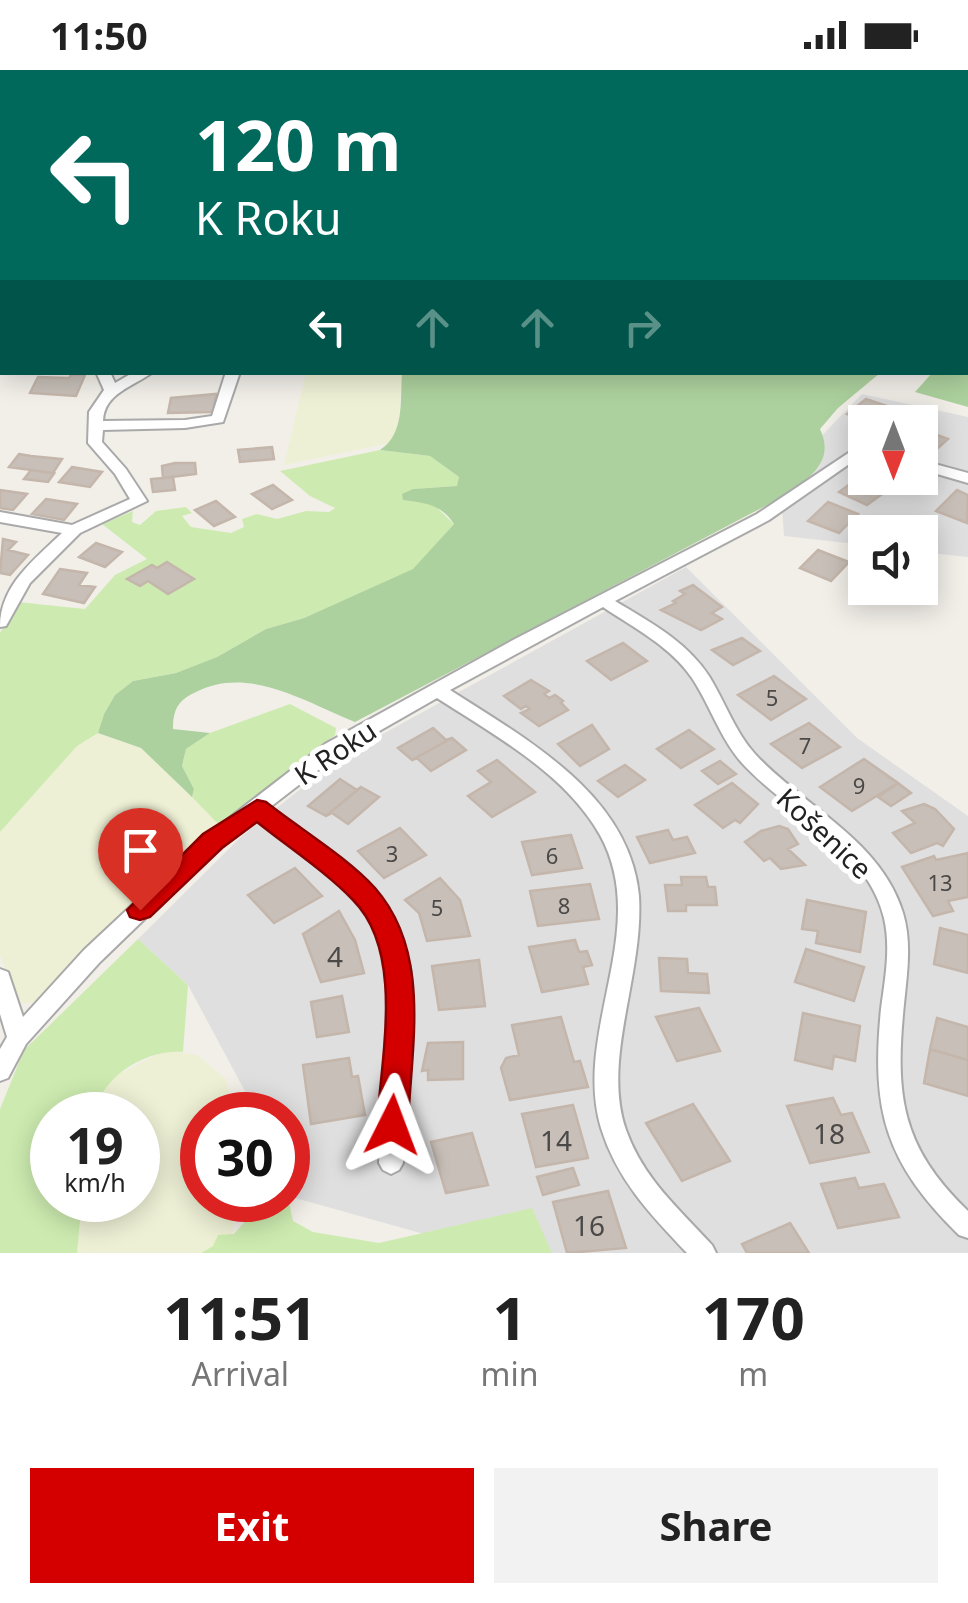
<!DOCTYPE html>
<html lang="en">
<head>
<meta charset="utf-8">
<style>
	:root { --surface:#fff; --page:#f2f2f2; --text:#222; --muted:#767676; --accent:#d40000 }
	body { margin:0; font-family:"Noto Sans",sans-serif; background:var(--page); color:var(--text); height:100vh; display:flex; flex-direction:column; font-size:38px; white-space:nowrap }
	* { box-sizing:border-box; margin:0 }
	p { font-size:32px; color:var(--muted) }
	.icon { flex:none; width:55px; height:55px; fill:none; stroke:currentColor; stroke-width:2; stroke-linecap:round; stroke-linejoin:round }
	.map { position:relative; height:1183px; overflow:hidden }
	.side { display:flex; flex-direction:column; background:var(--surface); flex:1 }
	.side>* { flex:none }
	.guide { position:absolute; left:0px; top:0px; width:970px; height:305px; box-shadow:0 5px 25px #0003; background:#00695c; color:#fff; overflow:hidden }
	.needle { width:65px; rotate:180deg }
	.tools { position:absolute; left:848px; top:335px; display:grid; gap:20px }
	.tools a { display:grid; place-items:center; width:90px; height:90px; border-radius:0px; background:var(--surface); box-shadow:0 5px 25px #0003; font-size:50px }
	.speed { position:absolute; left:30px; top:1022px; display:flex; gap:20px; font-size:50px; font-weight:700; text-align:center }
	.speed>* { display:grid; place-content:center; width:130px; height:130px; border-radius:50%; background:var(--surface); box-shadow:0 5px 25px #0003; line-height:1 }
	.speed small { font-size:25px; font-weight:400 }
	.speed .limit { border:15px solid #d22; background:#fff; color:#111 }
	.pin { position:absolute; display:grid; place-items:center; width:85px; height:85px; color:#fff; margin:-102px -42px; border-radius:50% 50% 50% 0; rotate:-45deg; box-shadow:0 0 10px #0007 }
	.pin .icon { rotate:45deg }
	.me { position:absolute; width:110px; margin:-55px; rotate:3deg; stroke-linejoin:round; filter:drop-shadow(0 0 8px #0008) }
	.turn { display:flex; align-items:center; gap:35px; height:210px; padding:0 30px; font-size:45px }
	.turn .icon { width:130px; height:130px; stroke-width:2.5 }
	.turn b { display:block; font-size:70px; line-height:85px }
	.lanes { display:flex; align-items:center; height:95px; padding:0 30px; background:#0003; justify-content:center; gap:50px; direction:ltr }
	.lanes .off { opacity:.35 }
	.eta { display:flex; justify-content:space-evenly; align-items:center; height:170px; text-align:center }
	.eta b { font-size:60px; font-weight:700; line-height:70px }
	.action { display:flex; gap:20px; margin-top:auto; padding:20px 30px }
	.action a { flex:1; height:115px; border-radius:0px; background:var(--accent); color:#fff; font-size:40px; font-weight:700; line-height:115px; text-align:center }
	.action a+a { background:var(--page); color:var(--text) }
	.status { display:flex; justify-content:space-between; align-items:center; height:70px; padding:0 50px; background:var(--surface); direction:ltr }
	.status svg { height:28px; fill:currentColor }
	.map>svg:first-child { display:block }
	.residential { fill:#e0dfdf; fill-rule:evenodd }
	.farmland { fill:#eef0d5 }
	.grass { fill:#cdebb0 }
	.forest { fill:#add19e }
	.building { fill:#c7bfb8; stroke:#c4b6ab; stroke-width:2.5 }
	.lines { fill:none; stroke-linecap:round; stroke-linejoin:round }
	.minor-casing { stroke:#a9a9a9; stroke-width:4 }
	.minor { fill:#fff; fill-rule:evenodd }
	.route { fill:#d40000; stroke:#8a0000; stroke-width:2.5 }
	.labels { text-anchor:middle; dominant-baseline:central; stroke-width:10; stroke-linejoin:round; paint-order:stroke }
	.number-label { font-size:22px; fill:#4b4948 }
	.street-label { font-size:28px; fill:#222; stroke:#fff }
	.near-number-label { font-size:28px; fill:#4b4948 }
</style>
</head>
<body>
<div class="status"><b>11:50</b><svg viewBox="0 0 49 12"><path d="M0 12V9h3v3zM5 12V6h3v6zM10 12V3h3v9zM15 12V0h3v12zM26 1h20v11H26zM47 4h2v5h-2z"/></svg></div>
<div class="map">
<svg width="968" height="1183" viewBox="0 0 968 1183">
	<rect width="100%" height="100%" fill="#f2efe9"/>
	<!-- residential -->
	<path class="residential" d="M862 324 968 347V487L920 482V462H865V475L784 466 780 409ZM865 352H920V408H865Z
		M686 497 857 668 968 746V1183H492L288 1126V1045H246L247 1025 188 915 138 869 243 765 339 688Z"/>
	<!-- farmland -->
	<path class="farmland" d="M306 303H402L398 360 390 373 284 395Z
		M98 663 141 678 159 692 220 756 33 933H20L0 886V762L77 676Z
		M166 980 197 985 226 1009 235 1045H202V1130H233V1164L201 1183H77L82 1130H138V1045H94L97 1025 115 1006Z"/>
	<!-- grass -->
	<path class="grass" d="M380 380 430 386 459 407 458 416 413 419 404 430 433 434 454 454 414 499 304 548 266 559 217 587 176 603 133 611 115 625 104 644 98 663 77 676 0 762V563L18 532 85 539 115 505 147 489 102 454 133 441 132 452 140 455 156 441 186 437 192 443 182 446 191 457 231 463 244 457 242 449 257 444 277 449 306 441 329 442 335 438 310 426 280 401Z
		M290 634 336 658 335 665 220 756 192 727 194 719 182 696 186 679 210 663Z
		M138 869 188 915 183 982C145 979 101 1007 94 1045H52V1130H82L77 1183H0V1039L24 980Z
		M273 1130 289 1132 293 1151 313 1162 379 1173 532 1138 552 1183H201L213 1176 218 1165 234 1164 253 1142Z"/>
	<!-- forest -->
	<path class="forest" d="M0 0H423L425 2H2L0 96Z
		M436 0H968V153V2Z
		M968 260V337L915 322 932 303 968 302Z
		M402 303H880L838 338 820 359C835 391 811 406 788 424L355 652C305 632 247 594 194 623 177 631 173 641 173 659L210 663 186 679 182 696 194 719 192 727 141 678 98 663 104 644 115 625 133 611 176 603 217 587 266 559 304 548 413 499 454 454C441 434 425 433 403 430L402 424 413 419 457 416 459 407 430 386 380 380C405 364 400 330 402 303Z"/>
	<!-- building -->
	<path class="building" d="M71 305H85L76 326 30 323 38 307 69 308Z
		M216 324 213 342 168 343 171 328Z
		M866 329 887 336 869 352 847 344Z
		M921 359 937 365 948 369 929 386 920 383Z
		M272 377 274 389 240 392 238 380Z
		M19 384 31 386 62 389 53 403 9 397Z
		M175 393H195L196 404 163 408 162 396Z
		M72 397 102 402 90 417 59 412Z
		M31 400 53 403 55 402 48 412 24 409Z
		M861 406 889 419 867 435 839 422Z
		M173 407 175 420 153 422 151 409Z
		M273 415 292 430 272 439 252 424Z
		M0 420 27 424 13 440 0 438Z
		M957 420 968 425 967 453 936 441Z
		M46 429 77 434 64 450 32 444Z
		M216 431 235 447 214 456 195 440Z
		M828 432 858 444 839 463 808 451Z
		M3 469 16 472 8 480 28 485 10 505 0 503Z
		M96 473 122 482 105 497 79 487Z
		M818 480 849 492 831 511 800 498Z
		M167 492 194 509 168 524 148 511 140 516 127 509 152 495 157 498Z
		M60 499 87 503 79 515 95 517 84 533 43 524Z
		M693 515 722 537 712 543 722 549 701 560 661 540 676 533 673 531 685 524 680 521Z
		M742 568 760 581 733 595 712 580Z
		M623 573 647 591 611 610 587 591Z
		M774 606 806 629 771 650 738 625Z
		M531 610 549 621 544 624 549 628 555 625 563 631 561 633 568 640 539 656 521 643 530 639 526 636 521 639 504 626Z
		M809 653 840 677 802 698 771 674Z
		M592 655 609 679 580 696 558 674Z
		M433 658 446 670 452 668 412 690 398 678Z
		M689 660 714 679 681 698 657 679Z
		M452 668 466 680 431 701 417 688 412 690Z
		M864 689 898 713 852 741 820 717Z
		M497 690 535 722 492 747 468 726 491 712 478 701Z
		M720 691 736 704 718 714 702 701Z
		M625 695 645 710 618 727 598 711Z
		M340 709 357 720 361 717 326 746 308 736Z
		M732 713 758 734 740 753 735 750 723 758 695 735Z
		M898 713 911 723 891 736 878 727Z
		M361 717 379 727 348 754 332 743 326 746Z
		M924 734 935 739 954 759 943 776 937 773 911 783 893 763 915 753 902 741Z
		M779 756 788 759 798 774 788 779 805 795 781 799 770 788 764 791 745 772 761 761Z
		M400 758 426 785 384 808 358 781Z
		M668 760 673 770 687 767 695 783 650 793 637 767Z
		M571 765 582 798 532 805 522 772Z
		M968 783V827L948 831 953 841 933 846 902 797 934 786 936 790Z
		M295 798 322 826 274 853 248 825Z
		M681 807H706L708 817H715L717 835H686V841H668L665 815H682Z
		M440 808 460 830 470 866 427 871 419 843 405 830Z
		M590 814 599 849 538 856 530 821Z
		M807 830 866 842 860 882 816 873 818 861 802 859Z
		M339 841 355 870 364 903 321 912 303 864Z
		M940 858 968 865V903L934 894Z
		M575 870 579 882 587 881 592 895 583 897 588 914 542 922 529 877Z
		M806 879 864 897 854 931 795 912Z
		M659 888 687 889 688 903 707 904 709 923 661 921Z
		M479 890 485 936 439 940 432 896Z
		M342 926 349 962 317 967 311 932Z
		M699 938 720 981 677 991 656 947Z
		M803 943 860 956 855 991 834 986 832 999 795 990Z
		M561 947 574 992 580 991 588 1017 510 1030 501 998 506 988 519 985 512 955Z
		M937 948 968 957V990L930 979Z
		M463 972V1009L428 1010V1000L422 1001 428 973Z
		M930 979 968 990V1026L924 1013Z
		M349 988 352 1007 358 1006 365 1045 311 1054 303 995Z
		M833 1028 841 1045 852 1043 869 1082 810 1093 787 1036Z
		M693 1034 730 1091 682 1111 646 1053Z
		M573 1035 588 1088 536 1097 522 1044Z
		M472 1063 488 1115 446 1123 431 1072Z
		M573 1098 579 1115 543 1125 537 1107Z
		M855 1108 859 1118 884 1114 899 1147 838 1158 821 1114Z
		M608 1121 626 1178 567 1183 553 1132Z
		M790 1153 809 1183H747L742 1174Z"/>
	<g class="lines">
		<!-- minor casing -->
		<g class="minor-casing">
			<path id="minor" d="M2 266V274L0 275V267Z
				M96 302H110L115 313 134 302H153C133 317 104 323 103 351L185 350 212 346 226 302H240L223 352 185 358 103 360 102 372 126 399 147 431 80 463 30 513 6 556 0 557C0 515 34 490 62 463L0 452V442L72 455 130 429 115 404 88 373 89 342 104 320Z
				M865 372V383L769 450 615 531C650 552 686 571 709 606 725 632 735 662 755 684 804 737 881 770 903 843 912 873 907 904 904 934 895 1024 900 1076 968 1141V1168L959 1165C885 1092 871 1041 881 939 885 909 891 878 884 848 867 777 787 743 742 693 720 668 710 635 692 608 670 576 634 558 603 537L450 620C526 669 630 725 639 826 641 859 635 892 629 925 621 968 611 1018 626 1060 643 1108 678 1138 712 1175L716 1183H687C651 1145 617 1110 601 1058 572 961 652 859 600 765 565 703 494 665 437 628L339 684 269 738 371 819 399 859 411 902 403 1093 399 1100 391 1104 383 1100 379 1093 389 902 379 861 357 829 256 748 220 776 100 892 26 974 8 1008 0 1011V979L7 967 0 944V899L8 902 23 947 84 880 206 766 325 674 515 569 757 444Z
				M920 390 968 403V413L920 399Z"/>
		</g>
		<!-- minor -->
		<use href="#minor" class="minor"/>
	</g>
	<!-- route -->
	<path class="route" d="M257 730 266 732C300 759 347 787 375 818 432 883 411 976 408 1055L403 1064 392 1068 382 1064 377 1055C381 988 405 882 353 830 325 801 288 777 257 752L222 778 150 847 140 850 130 847 127 840 203 764Z"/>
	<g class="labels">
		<!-- number labels -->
		<g class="number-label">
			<text x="772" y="627">5</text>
			<text x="805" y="675">7</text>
			<text x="859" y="715">9</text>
			<text x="392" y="783">3</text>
			<text x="552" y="785">6</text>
			<text x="940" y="812">13</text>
			<text x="564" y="835">8</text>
			<text x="437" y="837">5</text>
		</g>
		<!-- street labels -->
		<g class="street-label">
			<text transform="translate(335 682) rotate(-34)">K Roku</text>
			<text transform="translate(825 763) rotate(43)">Košenice</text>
		</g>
		<!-- near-number labels -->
		<g class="near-number-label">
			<text x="335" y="886">4</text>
			<text x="829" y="1063">18</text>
			<text x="556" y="1070">14</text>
			<text x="589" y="1155">16</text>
		</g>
	</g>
</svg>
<div class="tools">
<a><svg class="needle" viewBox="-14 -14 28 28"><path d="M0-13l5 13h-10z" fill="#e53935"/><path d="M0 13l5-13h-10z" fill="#767676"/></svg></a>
<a><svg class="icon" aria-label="sound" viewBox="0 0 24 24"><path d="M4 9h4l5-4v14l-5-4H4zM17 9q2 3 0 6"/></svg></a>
</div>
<div class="speed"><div>19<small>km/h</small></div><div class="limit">30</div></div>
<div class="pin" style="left:140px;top:840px;background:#d93025"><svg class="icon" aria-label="arrive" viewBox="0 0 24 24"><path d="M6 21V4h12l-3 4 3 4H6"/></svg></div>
<svg class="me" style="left:392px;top:1055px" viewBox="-20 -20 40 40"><path d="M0-17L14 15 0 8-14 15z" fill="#d40000" stroke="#fff" stroke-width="4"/></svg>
<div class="guide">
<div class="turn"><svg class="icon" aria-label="left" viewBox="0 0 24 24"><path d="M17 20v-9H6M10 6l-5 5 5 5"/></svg><div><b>120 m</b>K Roku</div></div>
<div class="lanes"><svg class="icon" aria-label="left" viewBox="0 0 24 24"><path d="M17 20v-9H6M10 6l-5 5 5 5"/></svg><svg class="icon off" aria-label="ahead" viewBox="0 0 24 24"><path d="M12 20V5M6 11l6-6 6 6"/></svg><svg class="icon off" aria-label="ahead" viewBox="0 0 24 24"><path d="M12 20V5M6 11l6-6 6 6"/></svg><svg class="icon off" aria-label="right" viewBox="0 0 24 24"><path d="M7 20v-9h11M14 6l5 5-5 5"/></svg></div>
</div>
</div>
<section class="side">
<div class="eta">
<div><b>11:51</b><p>Arrival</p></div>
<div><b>1</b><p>min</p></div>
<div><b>170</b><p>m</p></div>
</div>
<div class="action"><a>Exit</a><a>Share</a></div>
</section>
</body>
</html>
